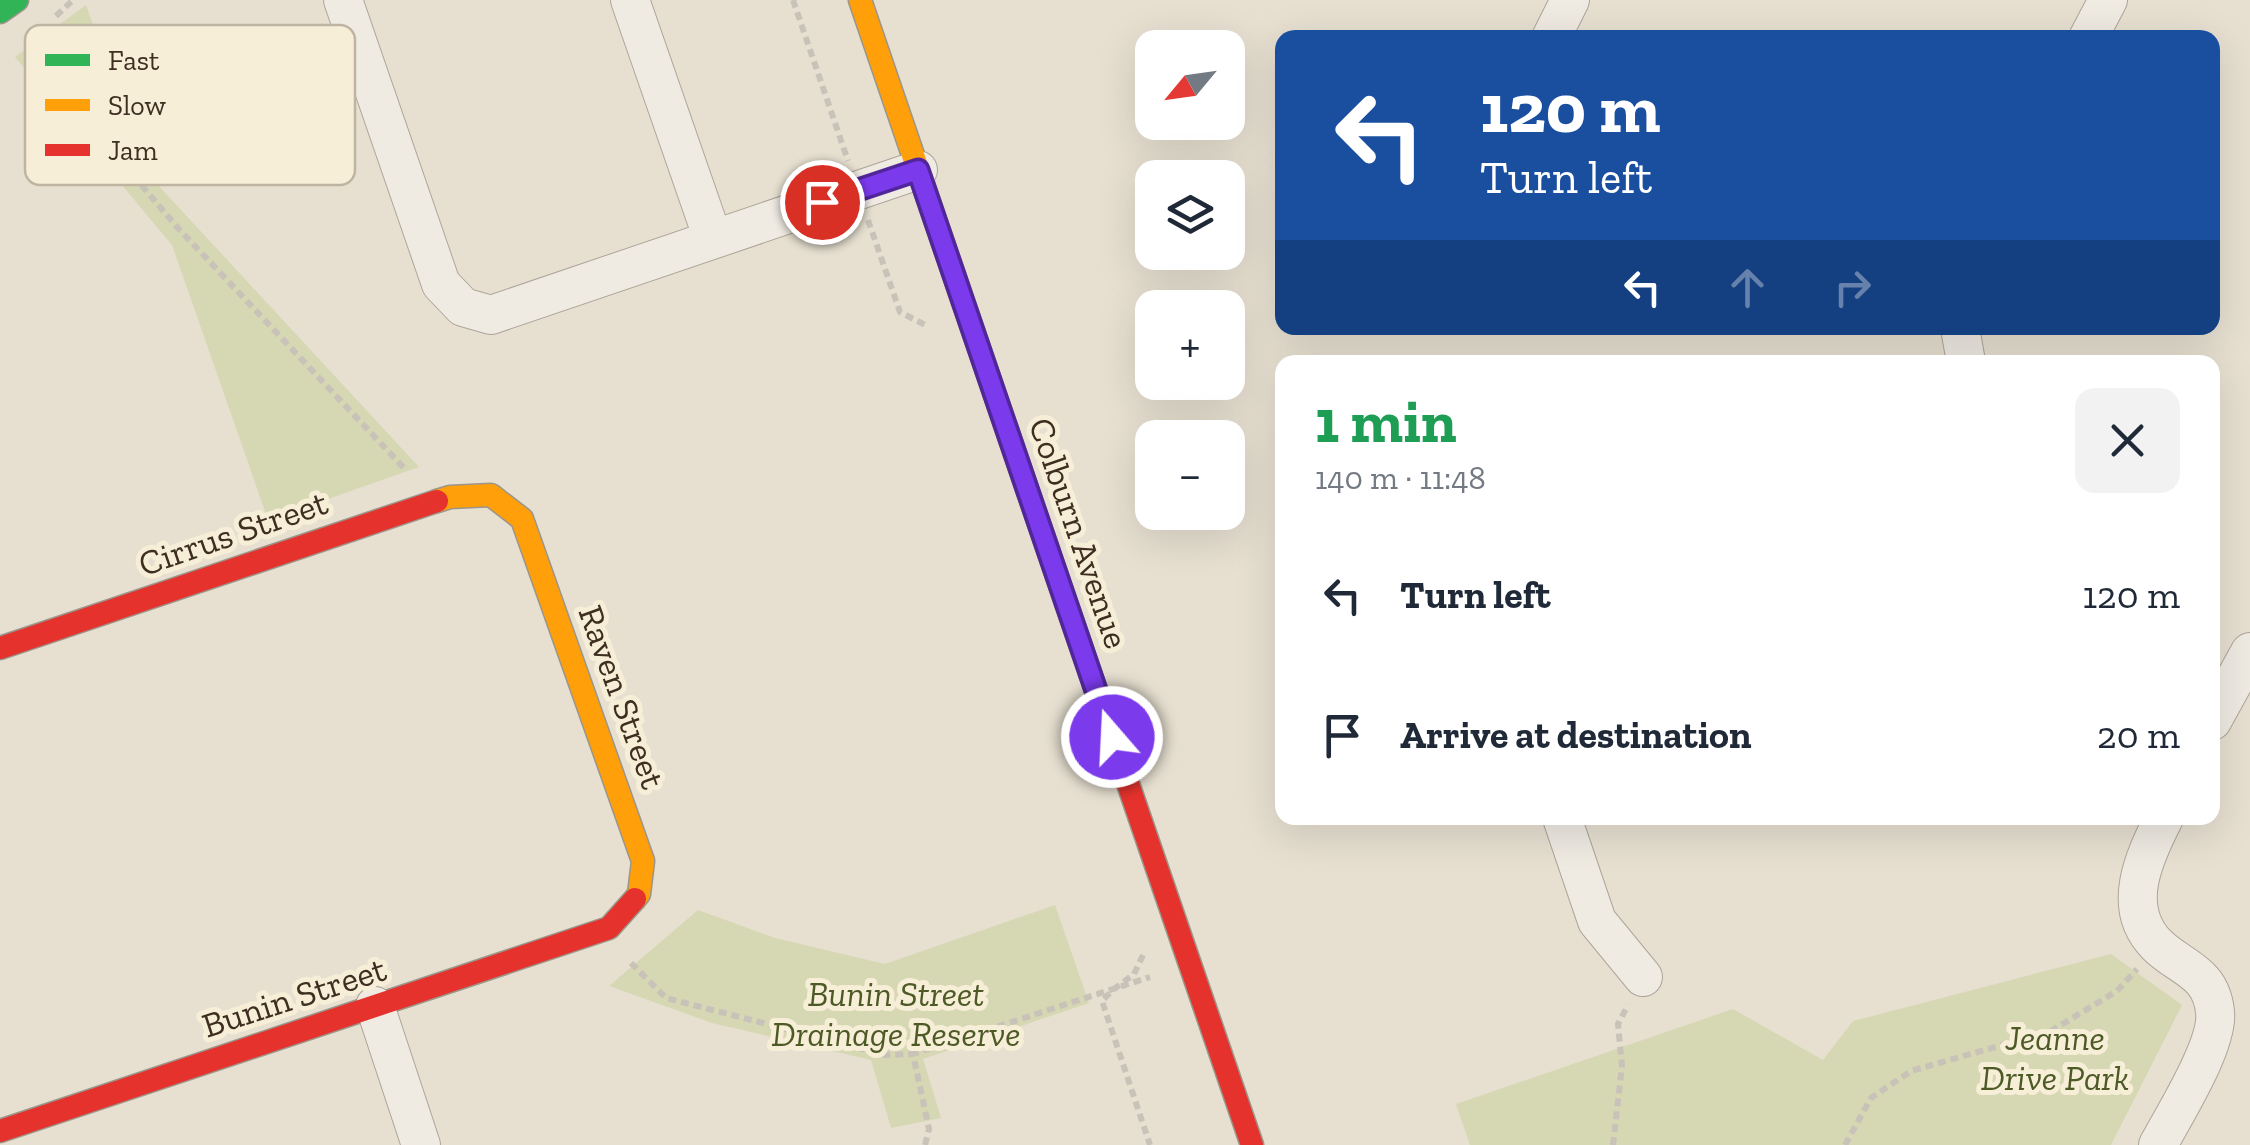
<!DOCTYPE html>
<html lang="en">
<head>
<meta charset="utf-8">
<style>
	:root { --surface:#fff; --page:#f2f2f3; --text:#1f2937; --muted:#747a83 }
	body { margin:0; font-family:"Zilla Slab",serif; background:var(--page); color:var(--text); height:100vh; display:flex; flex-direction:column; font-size:38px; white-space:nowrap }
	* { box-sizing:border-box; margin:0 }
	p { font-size:32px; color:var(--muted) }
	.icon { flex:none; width:55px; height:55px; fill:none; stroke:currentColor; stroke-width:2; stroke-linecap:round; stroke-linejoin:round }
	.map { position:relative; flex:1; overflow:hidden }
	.drawer { position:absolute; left:1275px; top:355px; width:945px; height:470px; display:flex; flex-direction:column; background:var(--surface); border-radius:20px; box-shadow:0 10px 40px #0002 }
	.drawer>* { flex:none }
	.top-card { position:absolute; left:1275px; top:30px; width:945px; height:305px; border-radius:20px; box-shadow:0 10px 40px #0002; background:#1a4fa0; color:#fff; overflow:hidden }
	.needle { width:65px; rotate:241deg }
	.buttons { position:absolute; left:1135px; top:30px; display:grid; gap:20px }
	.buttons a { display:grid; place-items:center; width:110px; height:110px; border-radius:20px; background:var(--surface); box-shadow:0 10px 40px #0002; font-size:50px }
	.pin { position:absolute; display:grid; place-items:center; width:85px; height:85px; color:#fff; margin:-42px; border:5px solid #fff; border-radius:50%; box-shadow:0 2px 10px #0007 }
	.me { position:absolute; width:110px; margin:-55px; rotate:341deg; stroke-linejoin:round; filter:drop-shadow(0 0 8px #0008) }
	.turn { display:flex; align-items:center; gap:35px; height:210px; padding:0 40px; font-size:45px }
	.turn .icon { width:130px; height:130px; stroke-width:2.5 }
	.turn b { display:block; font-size:70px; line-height:85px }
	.lanes { display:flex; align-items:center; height:95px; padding:0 40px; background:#0003; justify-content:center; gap:50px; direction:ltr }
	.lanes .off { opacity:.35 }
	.round { display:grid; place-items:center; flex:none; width:105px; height:105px; border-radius:20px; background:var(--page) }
	.head { display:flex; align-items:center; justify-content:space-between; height:170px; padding:0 40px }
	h1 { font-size:60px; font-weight:700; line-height:75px; color:#1e9e55 }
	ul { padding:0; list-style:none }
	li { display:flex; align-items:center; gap:30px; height:140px; padding:0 40px }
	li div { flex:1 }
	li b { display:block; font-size:38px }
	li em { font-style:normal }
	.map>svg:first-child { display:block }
	.green { fill:#d6d7b3 }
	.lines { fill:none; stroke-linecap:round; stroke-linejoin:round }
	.street-casing { stroke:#ada599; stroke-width:40 }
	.fast-casing { stroke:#9c958a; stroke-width:25 }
	.slow-casing { stroke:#9c958a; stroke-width:25 }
	.jam-casing { stroke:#9c958a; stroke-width:25 }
	.path { stroke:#c8c2b9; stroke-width:6; stroke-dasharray:8 5; stroke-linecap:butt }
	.street { stroke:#efebe3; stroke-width:38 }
	.fast { stroke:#30b455; stroke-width:22 }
	.slow { stroke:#ff9f0a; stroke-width:22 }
	.jam { stroke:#e5322d; stroke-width:22 }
	.route-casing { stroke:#51269a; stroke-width:25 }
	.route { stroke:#7c3aed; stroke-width:18 }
	.labels { text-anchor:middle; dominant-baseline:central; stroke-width:10; stroke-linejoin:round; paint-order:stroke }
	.street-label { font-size:35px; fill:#3d2e20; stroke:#f7eed8 }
	.park-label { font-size:35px; font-style:italic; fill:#4d5a26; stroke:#f7eed8 }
	.key { fill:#f7eed8; stroke:#bfb4a1; stroke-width:2.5 }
	.key-label { font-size:28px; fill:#3d2e20 }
</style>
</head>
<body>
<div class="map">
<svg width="2250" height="1145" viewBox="0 0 2250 1145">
	<rect width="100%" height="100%" fill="#e7e0d1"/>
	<!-- green -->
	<path class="green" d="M86 5 144 170 419 467 268 520 172 245 15 57Z
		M1055 905 1089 1003 923 1059 941 1118 891 1128 871 1060 712 1023 609 986 698 910 775 938 885 964Z
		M2111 954 2182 1005 2111 1145H1470L1456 1104 1733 1009 1823 1060 1853 1021Z"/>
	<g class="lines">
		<!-- street casing -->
		<g class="street-casing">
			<path id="street" d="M343 0 441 284 463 307 491 315 918 170
				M630 0 713 239
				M1551 38 1570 0
				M2088 38 2108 0
				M1960 328 1966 362
				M2212 721 2250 652
				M1562 818 1597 921 1643 977
				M375 1006 421 1145
				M2158 1145C2174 1115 2219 1044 2215 1012 2211 971 2180 968 2157 945 2120 908 2144 857 2164 818"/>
		</g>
		<!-- fast casing -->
		<g class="fast-casing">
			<path id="fast" d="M0 12 17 0"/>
		</g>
		<!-- slow casing -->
		<g class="slow-casing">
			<path id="slow" d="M860 0 1090 673
				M437 501 450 497 491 495 522 519 643 861 639 894 635 899"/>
		</g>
		<!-- jam casing -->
		<g class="jam-casing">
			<path id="jam" d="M0 648 437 501
				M1090 673 1252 1145
				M0 1131 609 928 635 899"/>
		</g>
		<!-- path -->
		<path class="path" d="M793 0 848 161
			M56 16 73 0
			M26 45 36 61 177 227 404 468
			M868 220 900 312 927 326
			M1143 955 1134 974 1114 989 1102 1001 1150 1145
			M631 963 666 998 886 1055 913 1054
			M925 1145 929 1129 913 1054 1150 977
			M1613 1145 1622 1066 1618 1024 1628 1005
			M1845 1145 1871 1098 1911 1071 2051 1031 2117 991 2137 969"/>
		<!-- street -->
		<use href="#street" class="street"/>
		<!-- fast -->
		<use href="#fast" class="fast"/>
		<!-- slow -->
		<use href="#slow" class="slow"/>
		<!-- jam -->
		<use href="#jam" class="jam"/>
	</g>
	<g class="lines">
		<!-- route casing -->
		<g class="route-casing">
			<path id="route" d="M822 202 918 170 1112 737"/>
		</g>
		<!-- route -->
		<use href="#route" class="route"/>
	</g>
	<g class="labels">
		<!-- street labels -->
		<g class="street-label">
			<text transform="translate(233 533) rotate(-19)">Cirrus Street</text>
			<text transform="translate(1079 533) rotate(71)">Colburn Avenue</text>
			<text transform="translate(622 697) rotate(70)">Raven Street</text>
			<text transform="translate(294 997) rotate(-18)">Bunin Street</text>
		</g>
		<!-- park labels -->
		<g class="park-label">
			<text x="896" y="994">Bunin Street<tspan x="896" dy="40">Drainage Reserve</tspan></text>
			<text x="2055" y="1038">Jeanne<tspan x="2055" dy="40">Drive Park</tspan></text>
		</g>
	</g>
	<!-- legend -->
	<rect x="25" y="25" width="330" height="160" rx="15" class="key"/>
	<rect x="45" y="54" width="45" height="12" fill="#30b455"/>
	<rect x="45" y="99" width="45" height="12" fill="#ff9f0a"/>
	<rect x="45" y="144" width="45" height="12" fill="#e5322d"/>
	<g class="key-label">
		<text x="108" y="70">Fast</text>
		<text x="108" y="115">Slow</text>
		<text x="108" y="160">Jam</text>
	</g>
</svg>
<div class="buttons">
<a><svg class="needle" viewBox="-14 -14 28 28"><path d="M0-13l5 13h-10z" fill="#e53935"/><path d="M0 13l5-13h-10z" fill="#747a83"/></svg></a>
<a><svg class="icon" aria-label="layers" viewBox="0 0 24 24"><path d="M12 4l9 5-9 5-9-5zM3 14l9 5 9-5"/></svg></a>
<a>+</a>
<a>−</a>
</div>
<div class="pin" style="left:822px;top:202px;background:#d93025"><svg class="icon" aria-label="arrive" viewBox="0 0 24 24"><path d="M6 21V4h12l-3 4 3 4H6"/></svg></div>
<svg class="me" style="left:1112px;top:737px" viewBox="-20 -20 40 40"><circle r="17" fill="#7c3aed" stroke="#fff" stroke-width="3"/><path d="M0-11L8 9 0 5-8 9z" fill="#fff"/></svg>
<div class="top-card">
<div class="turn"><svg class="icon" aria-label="left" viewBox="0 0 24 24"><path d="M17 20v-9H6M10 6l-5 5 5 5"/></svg><div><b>120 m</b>Turn left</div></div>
<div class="lanes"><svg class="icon" aria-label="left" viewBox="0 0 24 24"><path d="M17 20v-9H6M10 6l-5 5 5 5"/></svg><svg class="icon off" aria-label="ahead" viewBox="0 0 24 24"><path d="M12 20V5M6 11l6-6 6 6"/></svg><svg class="icon off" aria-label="right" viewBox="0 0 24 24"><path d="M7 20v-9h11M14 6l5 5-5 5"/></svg></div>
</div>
<section class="drawer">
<div class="head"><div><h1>1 min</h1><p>140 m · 11:48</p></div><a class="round"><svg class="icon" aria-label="close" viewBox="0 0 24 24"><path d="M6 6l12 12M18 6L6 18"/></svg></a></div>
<ul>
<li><svg class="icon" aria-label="left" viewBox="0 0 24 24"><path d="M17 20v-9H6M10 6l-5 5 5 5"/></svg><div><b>Turn left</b></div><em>120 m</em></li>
<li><svg class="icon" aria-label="arrive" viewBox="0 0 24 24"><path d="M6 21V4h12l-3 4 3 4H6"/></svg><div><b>Arrive at destination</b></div><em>20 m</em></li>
</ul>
</section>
</div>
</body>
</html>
